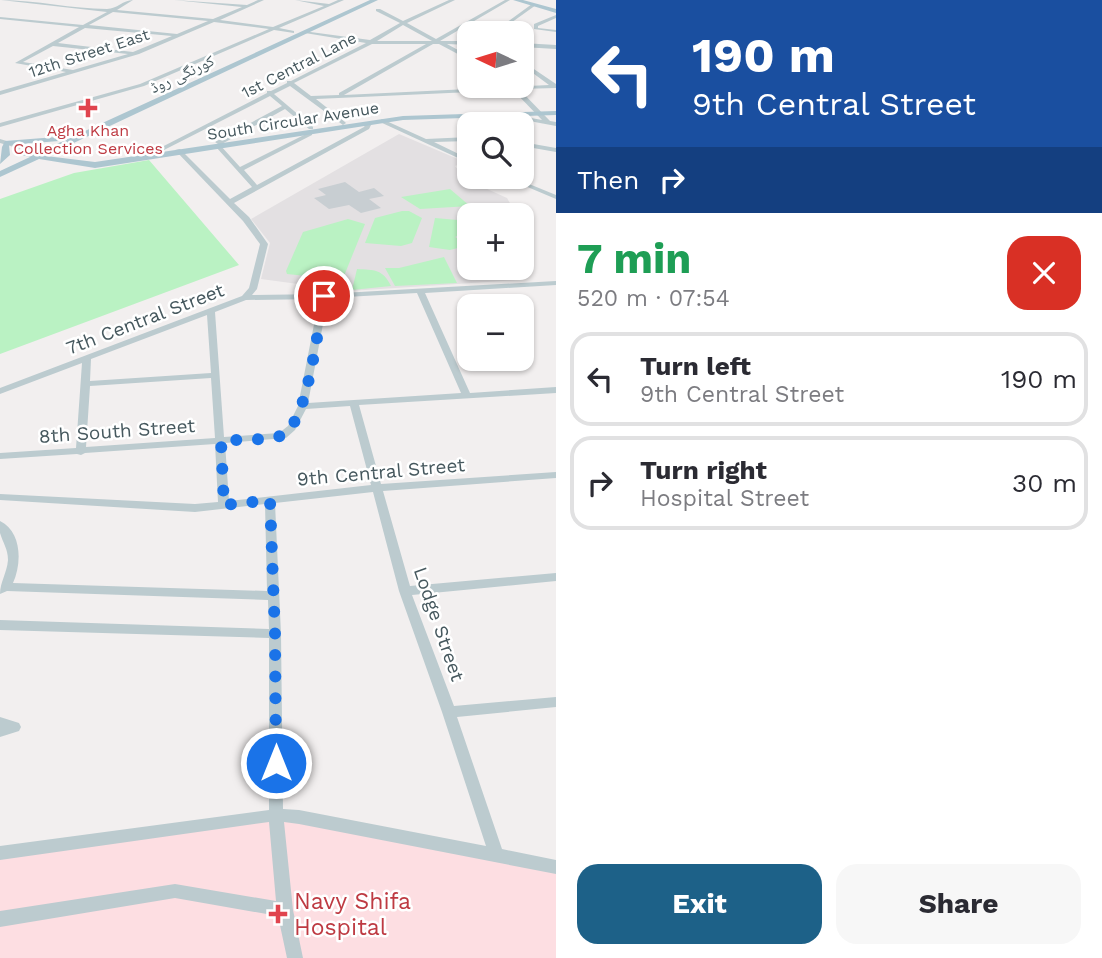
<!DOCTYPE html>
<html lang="en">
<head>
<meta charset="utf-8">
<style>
	:root { --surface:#fff; --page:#f7f7f7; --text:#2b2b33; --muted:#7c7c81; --line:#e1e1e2; --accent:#1d6188 }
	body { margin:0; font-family:"Work Sans","Noto Naskh Arabic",sans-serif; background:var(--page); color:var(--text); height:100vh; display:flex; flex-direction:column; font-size:26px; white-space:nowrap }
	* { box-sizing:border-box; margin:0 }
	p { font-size:23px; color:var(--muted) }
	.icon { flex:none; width:38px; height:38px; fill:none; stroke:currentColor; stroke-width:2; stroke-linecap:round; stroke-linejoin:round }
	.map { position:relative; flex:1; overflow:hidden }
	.panel { display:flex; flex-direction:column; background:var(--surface); width:546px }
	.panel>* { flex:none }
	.hud { background:#1a4fa0; color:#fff; overflow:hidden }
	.needle { width:46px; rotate:274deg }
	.tools { position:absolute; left:457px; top:21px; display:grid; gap:14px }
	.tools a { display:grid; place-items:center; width:77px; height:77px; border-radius:14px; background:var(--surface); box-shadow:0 2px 5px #0004; font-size:35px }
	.pin { position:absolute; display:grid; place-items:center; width:60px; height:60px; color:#fff; margin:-30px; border:4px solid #fff; border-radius:50%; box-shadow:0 2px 7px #0007 }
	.me { position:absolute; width:77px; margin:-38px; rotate:0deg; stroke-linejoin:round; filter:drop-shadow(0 0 5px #0008) }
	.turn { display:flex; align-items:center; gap:24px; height:147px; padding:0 21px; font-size:32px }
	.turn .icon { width:91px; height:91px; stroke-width:2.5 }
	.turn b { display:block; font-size:49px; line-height:60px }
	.then { display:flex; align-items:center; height:66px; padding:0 21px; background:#0003; gap:14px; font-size:26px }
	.round { display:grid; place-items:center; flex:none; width:74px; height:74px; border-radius:21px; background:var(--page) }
	.overview { display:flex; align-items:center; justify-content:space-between; height:119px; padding:0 21px }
	h1 { font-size:42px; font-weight:700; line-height:52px; color:#1e9e55 }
	.cta { display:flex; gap:14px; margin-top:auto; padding:14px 21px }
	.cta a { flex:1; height:80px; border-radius:21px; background:var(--accent); color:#fff; font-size:28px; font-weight:700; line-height:80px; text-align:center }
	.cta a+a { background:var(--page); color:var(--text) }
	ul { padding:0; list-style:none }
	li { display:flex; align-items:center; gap:21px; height:94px; margin:0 14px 10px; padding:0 7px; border:4px solid var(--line); border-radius:21px }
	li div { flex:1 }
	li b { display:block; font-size:26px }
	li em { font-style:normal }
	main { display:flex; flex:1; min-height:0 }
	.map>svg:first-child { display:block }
	.education { fill:#e3e0e2 }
	.medical { fill:#fddee2 }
	.green { fill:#baf2c3 }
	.building { fill:#c8ced2 }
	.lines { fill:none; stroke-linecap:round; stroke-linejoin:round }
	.minor { fill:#bccbcf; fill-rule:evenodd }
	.major { fill:#adc6d0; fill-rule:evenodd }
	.route { stroke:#1a73e8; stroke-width:12; stroke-dasharray:0 21.6 }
	.health-dot { fill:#e0444e; stroke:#fff; stroke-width:2.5 }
	.labels { text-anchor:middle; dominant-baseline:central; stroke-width:5; stroke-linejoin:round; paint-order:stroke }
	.far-street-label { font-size:16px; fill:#46585e; stroke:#fff }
	.far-health-label { font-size:16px; fill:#be3a42; stroke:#fff }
	.street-label { font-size:19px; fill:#46585e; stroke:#fff }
	.near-health-label { font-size:23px; fill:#be3a42; stroke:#fff; text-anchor:start }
</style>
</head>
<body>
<main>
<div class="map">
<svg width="556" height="958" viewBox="0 0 556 958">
	<rect width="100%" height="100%" fill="#f2efef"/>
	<!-- education -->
	<path class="education" d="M399 134 465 162 455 166 465 179 507 198 514 210 512 215H469V268H512L519 280 350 291 261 279 270 243 251 219Z"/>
	<!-- medical -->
	<path class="medical" d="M276 815 556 869V958H0V850Z"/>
	<!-- green -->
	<path class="green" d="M149 160 239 265 0 354V199L74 173Z
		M450 189 470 206 420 209 401 197Z
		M402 211H409L422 218 412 243 401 246 365 243 375 218Z
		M435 218 469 221V234L463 233 455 237 469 245 450 250 429 247Z
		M348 219 365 224 344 276 334 279 287 274 286 271 303 232Z
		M444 257 457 283 395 286 385 268H399Z
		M357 269C374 270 383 269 391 286L352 290Z"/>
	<!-- building -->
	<path class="building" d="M345 182 359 192 374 188 384 196 369 199 381 208 361 213 349 205 329 209 314 198 326 195 318 189Z"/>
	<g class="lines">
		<!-- minor -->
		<path class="minor" d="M1 0C36 0 72 9 107 9 117 9 123 0 133 0L117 10 213 19 242 7 174 0 247 5 258 0H264L220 20 273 27 324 6 295 0 329 4 338 0H344L279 28 294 31V33L274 30 144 86 0 127V123L140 84 269 29 214 22 139 54 0 95V91L66 72 15 63 79 27 0 19V17L83 25 107 12ZM113 12 208 21 177 34 89 25ZM85 28 172 36 133 52 58 43ZM53 46 128 54 73 70 23 62Z
			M449 0H455L407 23 436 39 505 0H510L440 41H469V45L447 44 469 56V60L439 44H433L344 95 549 85 522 65V61L556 84V88L519 89 550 121 556 122V126L502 116V114L504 113 542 120 513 90 316 99 345 122 346 123 343 125 290 86 274 94 313 127V129H309L285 109 220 145 240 167 306 134V131L312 133V135L244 170 257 185 364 127 367 122 372 123 369 129 234 203 249 217 268 244 257 289 252 295 324 294 556 281V285L425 293 470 393 556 387V393L359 405 381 484 556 472V478L383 491 410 586 556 573V581L412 595 454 706 556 697V707L457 717 502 849 556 860V874L299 824 284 822 293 910 303 958H287L278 916 175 898 0 927V911L175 884 276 901 269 822 0 860V846L269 810V638L0 630V620L269 629 268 600 7 591 0 594C0 582 7 573 8 560 8 549 3 543 0 533 0 532 0 522 0 521 22 532 22 563 13 583L267 591 265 504 195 512 0 500V494L195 504 218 502 215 444 85 453 81 455 77 454 0 459V453L76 448 82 363 0 394V388L242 296 249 288 260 244 243 221 175 150 180 149 230 199 252 187 216 147 215 146 218 144 215 142 282 106 270 96 162 151V154H158L155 151 156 150 267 93V91H271L287 83V81H291L366 43 305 33 303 31 370 40 400 23 376 11V9H380L403 21ZM403 25 432 41H377ZM372 44H426L339 93V95L311 96 294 83ZM417 293 461 393 308 403 328 298ZM319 299 298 406 288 426 279 433 224 437 215 312 246 300ZM207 315 211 373 90 381 91 359ZM211 378 215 438 86 447 90 386ZM350 406 371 485 229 501 225 443 286 438 295 430 306 409ZM373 492 399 591 442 712 486 846 299 810 283 809 281 634 275 503Z
			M532 4 536 5 497 33H492Z
			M556 15V18L538 26V28L556 30V32L534 29V24Z
			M522 43 556 45V49L522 47Z
			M382 119 426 139 469 137V141L434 142 469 159V163L380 122 379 121Z
			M0 139 33 149 34 150 31 152 0 143Z
			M522 142 556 148V152L522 146Z
			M504 177H512L556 195V199Z
			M0 717 19 723 21 727 19 731 0 737Z"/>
		<!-- major -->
		<path class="major" d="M370 0H378L46 156 95 162 403 116 556 111V115L403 120 95 168 39 159 0 177V171L30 157 22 155V151L37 153Z
			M513 0H523L556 9V13Z
			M56 137H59V141L9 145 10 155 0 164 2 147 5 141Z"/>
	</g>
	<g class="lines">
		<!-- route -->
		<path class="route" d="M276 763 275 634 270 500 224 505 221 441C239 439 262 441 280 436 308 428 318 324 324 296"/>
	</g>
	<!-- markers -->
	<g class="health-dot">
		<path d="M84.5 97.5h7v7h7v7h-7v7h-7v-7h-7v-7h7z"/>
		<path d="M274.5 903.5h7v7h7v7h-7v7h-7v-7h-7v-7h7z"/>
	</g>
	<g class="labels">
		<!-- far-street labels -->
		<g class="far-street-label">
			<text transform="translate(89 53) rotate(-18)">12th Street East</text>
			<text transform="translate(299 65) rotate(-27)">1st Central Lane</text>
			<text transform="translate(182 74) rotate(-25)">کورنگی روڈ</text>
			<text transform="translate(293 121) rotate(-9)">South Circular Avenue</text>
		</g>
		<!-- far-health labels -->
		<g class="far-health-label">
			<text x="88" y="130">Agha Khan<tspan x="88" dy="18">Collection Services</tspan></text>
		</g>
		<!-- street labels -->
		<g class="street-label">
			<text transform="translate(145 319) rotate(-21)">7th Central Street</text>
			<text transform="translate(117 431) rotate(-4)">8th South Street</text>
			<text transform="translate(381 472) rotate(-5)">9th Central Street</text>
			<text transform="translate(439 624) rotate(71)">Lodge Street</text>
		</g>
		<!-- near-health labels -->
		<g class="near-health-label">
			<text x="294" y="901">Navy Shifa<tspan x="294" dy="26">Hospital</tspan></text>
		</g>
	</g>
</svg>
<div class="tools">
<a><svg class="needle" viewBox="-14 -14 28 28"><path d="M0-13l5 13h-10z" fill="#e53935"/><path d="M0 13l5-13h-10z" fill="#7c7c81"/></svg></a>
<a><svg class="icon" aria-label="search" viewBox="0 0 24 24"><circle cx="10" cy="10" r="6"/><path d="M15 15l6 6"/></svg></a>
<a>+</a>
<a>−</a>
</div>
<div class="pin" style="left:324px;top:296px;background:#d93025"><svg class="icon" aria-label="arrive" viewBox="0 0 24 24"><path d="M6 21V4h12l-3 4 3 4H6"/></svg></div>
<svg class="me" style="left:276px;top:763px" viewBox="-20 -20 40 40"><circle r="17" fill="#1a73e8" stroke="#fff" stroke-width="3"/><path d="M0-11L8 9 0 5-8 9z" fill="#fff"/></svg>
</div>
<section class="panel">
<div class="hud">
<div class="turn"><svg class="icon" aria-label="left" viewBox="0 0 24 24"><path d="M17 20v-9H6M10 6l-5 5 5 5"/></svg><div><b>190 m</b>9th Central Street</div></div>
<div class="then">Then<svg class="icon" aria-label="right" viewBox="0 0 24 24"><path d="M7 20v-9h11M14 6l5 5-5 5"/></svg></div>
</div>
<div class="overview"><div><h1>7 min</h1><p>520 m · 07:54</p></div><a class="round" style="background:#d93025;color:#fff"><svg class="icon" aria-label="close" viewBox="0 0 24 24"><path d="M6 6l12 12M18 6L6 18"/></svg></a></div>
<ul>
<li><svg class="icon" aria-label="left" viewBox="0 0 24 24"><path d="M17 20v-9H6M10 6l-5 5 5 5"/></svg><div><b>Turn left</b><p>9th Central Street</p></div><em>190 m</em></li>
<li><svg class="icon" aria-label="right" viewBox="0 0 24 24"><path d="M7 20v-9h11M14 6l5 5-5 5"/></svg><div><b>Turn right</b><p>Hospital Street</p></div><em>30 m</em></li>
</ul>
<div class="cta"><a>Exit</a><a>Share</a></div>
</section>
</main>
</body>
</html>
